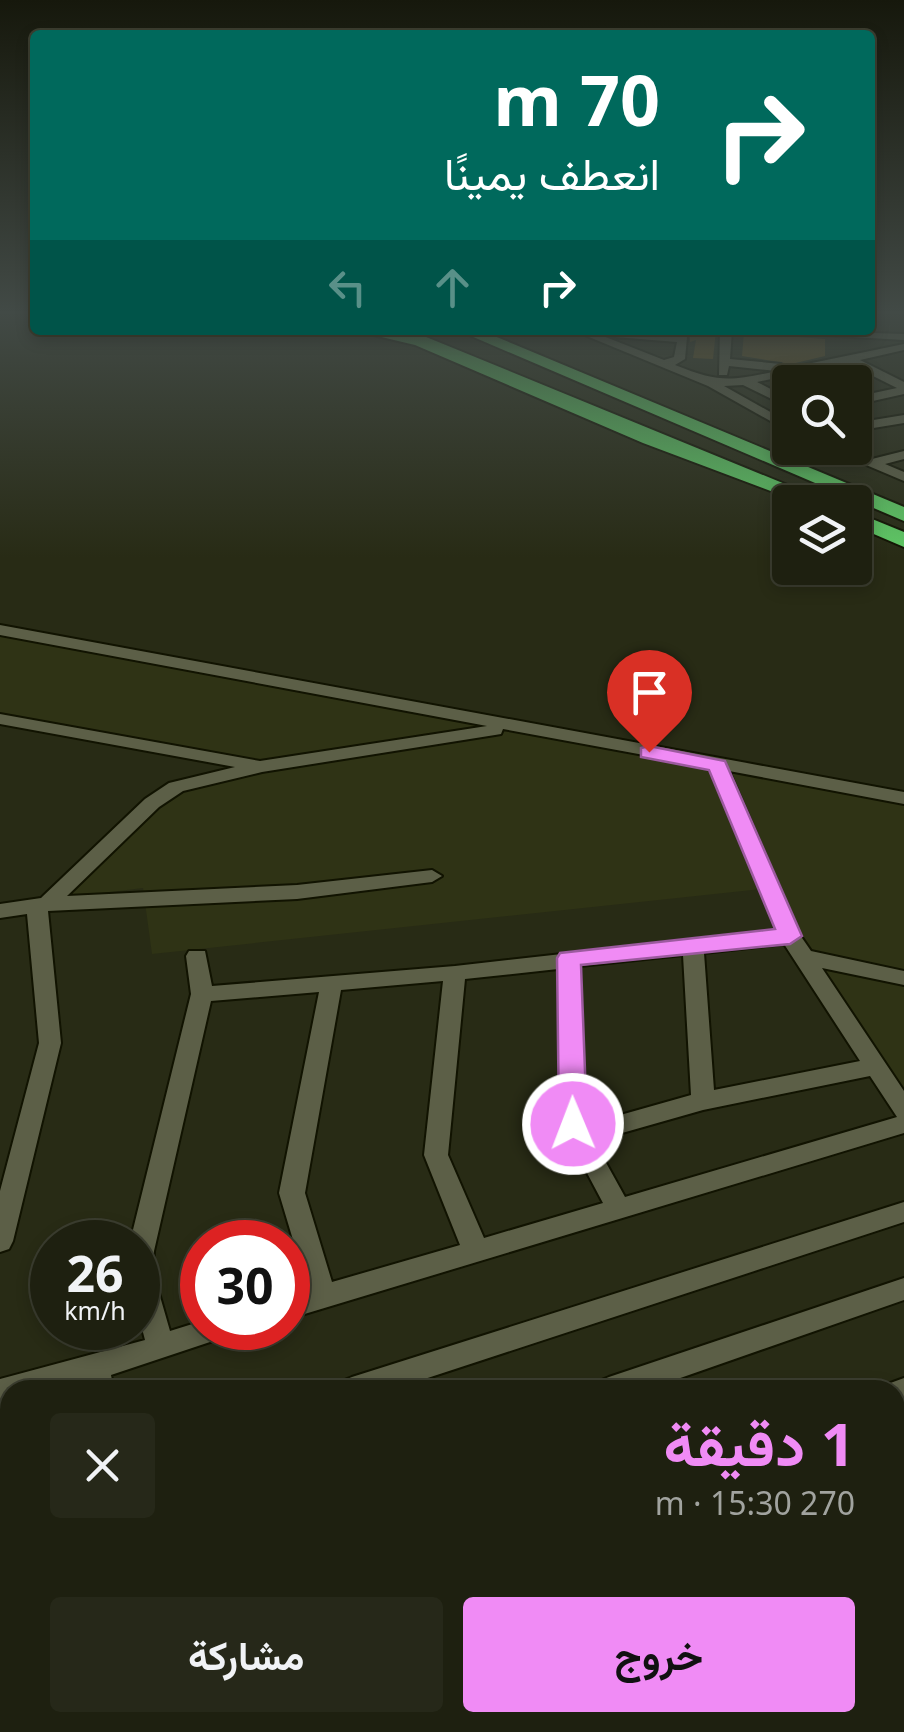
<!DOCTYPE html>
<html lang="ar">
<head>
<meta charset="utf-8">
<style>
	:root { --surface:#1e2010; --page:#262819; --text:#f1f3f6; --muted:#a1a39f; --line:#3c3e30; --accent:#f08bf5 }
	body { margin:0; font-family:"Noto Sans",Vazirmatn,sans-serif; background:var(--page); color:var(--text); direction:rtl; height:100vh; display:flex; flex-direction:column; font-size:38px; white-space:nowrap }
	* { box-sizing:border-box; margin:0 }
	p { font-size:32px; color:var(--muted) }
	.icon { flex:none; width:55px; height:55px; fill:none; stroke:currentColor; stroke-width:2; stroke-linecap:round; stroke-linejoin:round }
	.map { position:relative; flex:1; overflow:hidden; direction:ltr }
	.sheet { position:absolute; left:0px; top:1380px; width:905px; height:352px; display:flex; flex-direction:column; background:var(--surface); border-radius:30px 30px 0 0; box-shadow:0 5px 15px #0003,0 0 0 2px var(--line); direction:rtl }
	.sheet>* { flex:none }
	.hud { position:absolute; left:30px; top:30px; width:845px; height:305px; border-radius:10px; box-shadow:0 5px 15px #0003,0 0 0 2px var(--line); direction:rtl; background:#00695c; color:#fff; overflow:hidden }
	.fabs { position:absolute; left:772px; top:365px; display:grid; gap:20px }
	.fabs a { display:grid; place-items:center; width:100px; height:100px; border-radius:10px; background:var(--surface); box-shadow:0 5px 15px #0003,0 0 0 2px var(--line); font-size:50px }
	.speed { position:absolute; left:30px; top:1220px; display:flex; gap:20px; font-size:50px; font-weight:700; text-align:center }
	.speed>* { display:grid; place-content:center; width:130px; height:130px; border-radius:50%; background:var(--surface); box-shadow:0 5px 15px #0003,0 0 0 2px var(--line); line-height:1 }
	.speed small { font-size:25px; font-weight:400 }
	.speed .limit { border:15px solid #d22; background:#fff; color:#111 }
	.pin { position:absolute; display:grid; place-items:center; width:85px; height:85px; color:#fff; margin:-102px -42px; border-radius:50% 50% 50% 0; rotate:-45deg; box-shadow:0 0 10px #0007 }
	.pin .icon { rotate:45deg }
	.me { position:absolute; width:110px; margin:-55px; rotate:359deg; stroke-linejoin:round; filter:drop-shadow(0 0 8px #0008) }
	.turn { display:flex; align-items:center; gap:35px; height:210px; padding:0 50px; font-size:45px }
	.turn .icon { width:130px; height:130px; stroke-width:2.5 }
	.turn b { display:block; font-size:70px; line-height:85px }
	.lanes { display:flex; align-items:center; height:95px; padding:0 50px; background:#0003; justify-content:center; gap:50px; direction:ltr }
	.lanes .off { opacity:.35 }
	.round { display:grid; place-items:center; flex:none; width:105px; height:105px; border-radius:10px; background:var(--page) }
	.head { display:flex; align-items:center; justify-content:space-between; height:170px; padding:0 50px }
	h1 { font-size:60px; font-weight:700; line-height:75px; color:var(--accent) }
	.primary-button { display:flex; gap:20px; margin-top:auto; padding:20px 50px }
	.primary-button a { flex:1; height:115px; border-radius:10px; background:var(--accent); color:#111; font-size:40px; font-weight:700; line-height:115px; text-align:center }
	.primary-button a+a { background:var(--page); color:var(--text) }
	.map>svg:first-child { display:block }
	.built { fill:#2f3315 }
	.building { fill:#685017 }
	.lines { fill:none; stroke-linecap:round; stroke-linejoin:round }
	.minor-casing { stroke:#111301; stroke-width:4 }
	.motorway-casing { stroke:#111301; stroke-width:4 }
	.minor { fill:#5c5f47; fill-rule:evenodd }
	.motorway { fill:#5fca65; fill-rule:evenodd }
	.route { fill:#f08bf5; stroke:#9c5a9f; stroke-width:2.5 }
</style>
</head>
<body>
<div class="map">
<svg width="904" height="1732" viewBox="0 0 904 1732">
	<rect width="100%" height="100%" fill="#282b15"/>
	<!-- built -->
	<path class="built" d="M0 634 904 800V1117L770 888 152 954 143 888 62 898 173 793 255 763 0 716Z"/>
	<!-- building -->
	<path class="building" d="M716 330 713 359 693 358 696 340 690 342V335L662 332Z
		M744 333 825 339V356L791 364 742 356Z"/>
	<g class="lines">
		<!-- minor casing -->
		<g class="minor-casing">
			<path id="minor" d="M572 330 687 337 685 359 675 365C720 383 730 381 777 371L729 366 727 375H719L720 330H732L730 359 781 364 783 367 778 370 904 344V350L860 360 904 382V394L855 405V397L897 388 847 363 757 382 790 399V408L743 385 724 386 790 423V432L708 386ZM603 336 677 342 674 357 664 360Z
				M780 330 904 334V340L786 333Z
				M904 415V423L855 431V423Z
				M826 448H843L872 459 904 451V459L885 464 904 472V481Z
				M0 625 904 792V804L729 771 800 935 811 951 904 971V985L822 968 904 1091V1133L288 1319V1296L308 1290 279 1193 319 992 211 1001 154 1251 153 1272 170 1331 202 1321V1328H232L228 1336 111 1375 114 1390H86L84 1383 58 1390H10V1402L0 1405V1379L145 1340 138 1313V1242H130L191 994 186 956 189 951H205L212 986 455 966 777 930 709 767 503 729 501 734 495 735 262 772 183 791 159 807 67 896 297 885 432 870 442 876 432 882 297 899 48 911 61 1043 13 1241 9 1249 0 1252V1191L39 1043 27 914 0 918V904L41 898 145 799 169 783 235 767 0 724V714L260 761 487 726 0 635ZM784 944 860 1061 714 1090 704 953ZM683 955 691 1095 585 1125 580 966ZM558 969 561 1124 603 1203 484 1238 448 1155 465 979ZM443 981 424 1155 460 1245 332 1282 305 1193 341 990ZM870 1076 897 1117 625 1197 594 1141 703 1110Z
				M904 1202V1222L391 1390H338L342 1381 352 1377Z
				M904 1278V1300L646 1390H595L599 1381 609 1377Z
				M904 1378V1404L895 1407V1390H883L885 1385Z
				M10 1477V1505L0 1507V1479Z
				M10 1560V1592L0 1595V1563Z
				M10 1675V1709L0 1711V1677Z"/>
		</g>
		<!-- motorway casing -->
		<g class="motorway-casing">
			<path id="motorway" d="M352 330H409L824 500 800 502 643 443 415 345Z
				M457 330H480L904 507V521Z
				M855 512 904 532V547L855 526Z"/>
		</g>
		<!-- minor -->
		<use href="#minor" class="minor"/>
		<!-- motorway -->
		<use href="#motorway" class="motorway"/>
	</g>
	<!-- sky -->
	<linearGradient id="sky" x2="0" y2="1"><stop stop-color="#16180c"/><stop offset="0.56" stop-color="#424a46"/><stop offset="1" stop-color="#424a46" stop-opacity="0"/></linearGradient>
	<rect width="904" height="558" fill="url(#sky)"/>
	<!-- route -->
	<path class="route" d="M649 746 725 761 802 936 790 944 581 965 587 1124 573 1135 559 1124 557 958 560 953 775 929 709 770 641 757V748Z"/>
</svg>
<div class="fabs">
<a><svg class="icon" aria-label="search" viewBox="0 0 24 24"><circle cx="10" cy="10" r="6"/><path d="M15 15l6 6"/></svg></a>
<a><svg class="icon" aria-label="layers" viewBox="0 0 24 24"><path d="M12 4l9 5-9 5-9-5zM3 14l9 5 9-5"/></svg></a>
</div>
<div class="speed"><div>26<small>km/h</small></div><div class="limit">30</div></div>
<div class="pin" style="left:649px;top:752px;background:#d93025"><svg class="icon" aria-label="arrive" viewBox="0 0 24 24"><path d="M6 21V4h12l-3 4 3 4H6"/></svg></div>
<svg class="me" style="left:573px;top:1124px" viewBox="-20 -20 40 40"><circle r="17" fill="#f08bf5" stroke="#fff" stroke-width="3"/><path d="M0-11L8 9 0 5-8 9z" fill="#fff"/></svg>
<div class="hud">
<div class="turn"><svg class="icon" aria-label="right" viewBox="0 0 24 24"><path d="M7 20v-9h11M14 6l5 5-5 5"/></svg><div><b>70 m</b>انعطف يمينًا</div></div>
<div class="lanes"><svg class="icon off" aria-label="left" viewBox="0 0 24 24"><path d="M17 20v-9H6M10 6l-5 5 5 5"/></svg><svg class="icon off" aria-label="ahead" viewBox="0 0 24 24"><path d="M12 20V5M6 11l6-6 6 6"/></svg><svg class="icon" aria-label="right" viewBox="0 0 24 24"><path d="M7 20v-9h11M14 6l5 5-5 5"/></svg></div>
</div>
<section class="sheet">
<div class="head"><div><h1>1 دقيقة</h1><p>270 m · 15:30</p></div><a class="round"><svg class="icon" aria-label="close" viewBox="0 0 24 24"><path d="M6 6l12 12M18 6L6 18"/></svg></a></div>
<div class="primary-button"><a>خروج</a><a>مشاركة</a></div>
</section>
</div>
</body>
</html>
